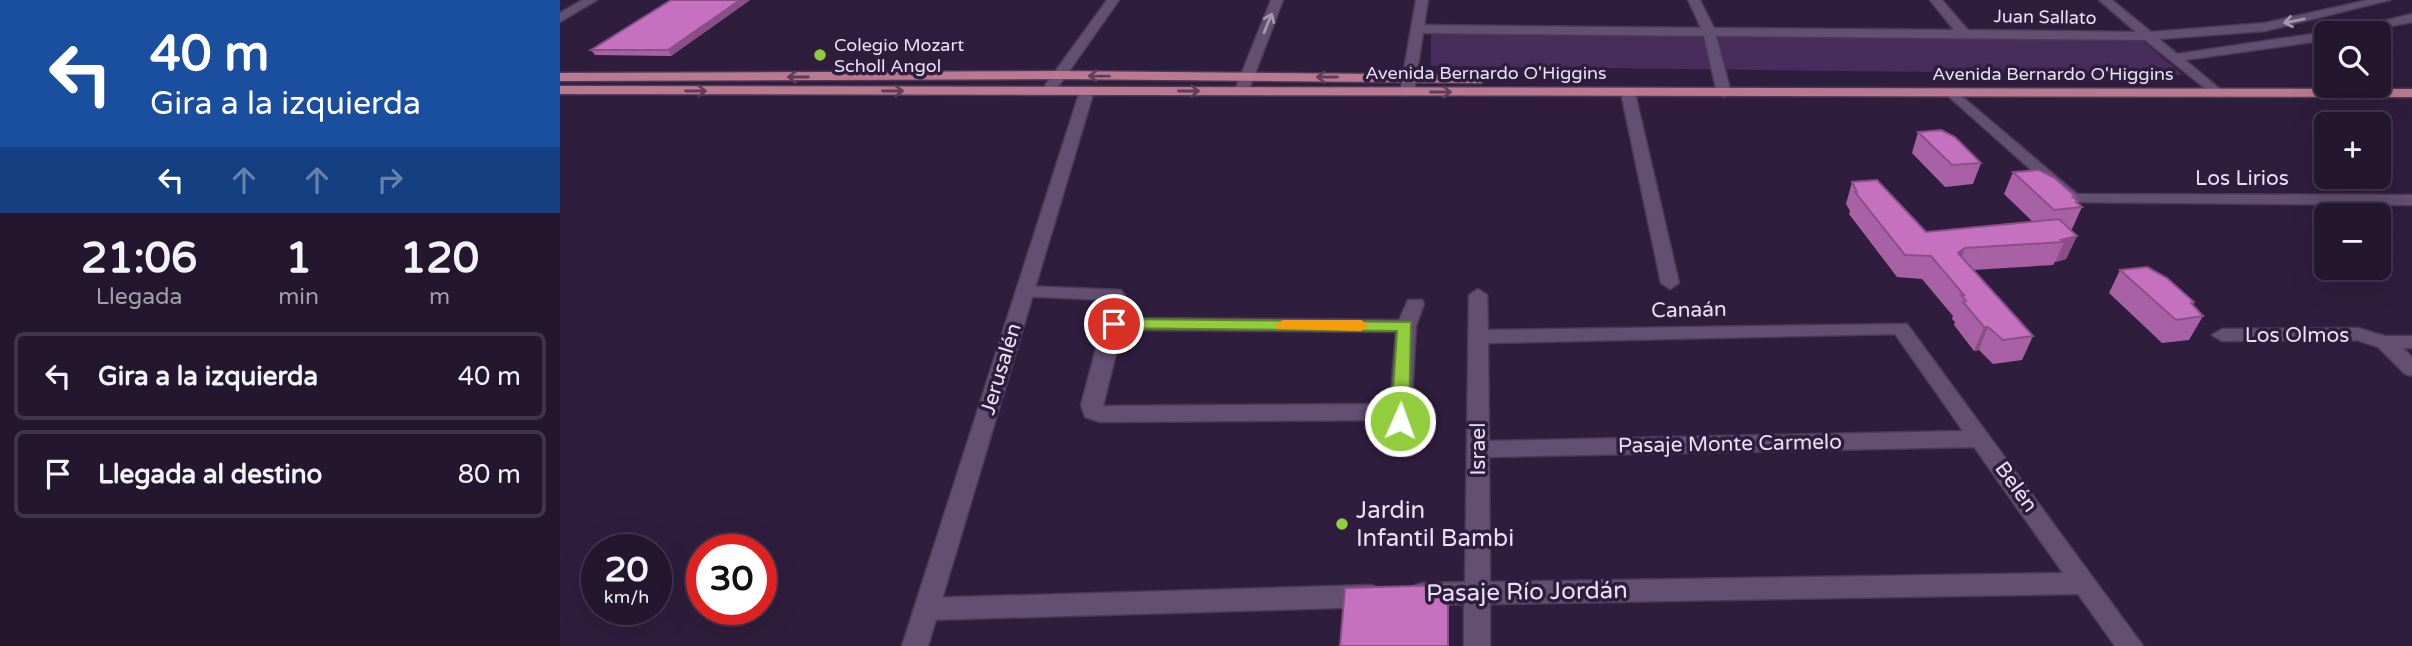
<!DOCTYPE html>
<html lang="es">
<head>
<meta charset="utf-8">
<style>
	:root { --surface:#23162e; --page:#2b1f36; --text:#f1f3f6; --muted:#a39faa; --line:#40354a }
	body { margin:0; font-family:"Varela Round",sans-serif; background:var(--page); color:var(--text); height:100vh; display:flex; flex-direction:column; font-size:26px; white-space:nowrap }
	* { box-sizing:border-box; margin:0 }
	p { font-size:23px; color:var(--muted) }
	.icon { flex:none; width:38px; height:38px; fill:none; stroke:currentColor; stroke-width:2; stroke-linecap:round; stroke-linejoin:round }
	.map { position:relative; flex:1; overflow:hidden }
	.side { display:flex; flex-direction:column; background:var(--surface); width:560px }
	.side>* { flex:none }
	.top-card { background:#1a4fa0; color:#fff; overflow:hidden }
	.fabs { position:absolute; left:1754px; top:21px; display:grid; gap:14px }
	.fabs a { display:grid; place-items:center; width:77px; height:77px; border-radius:10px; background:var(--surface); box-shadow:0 7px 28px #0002,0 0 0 2px var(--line); font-size:35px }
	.speed { position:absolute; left:21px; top:534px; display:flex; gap:14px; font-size:35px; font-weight:700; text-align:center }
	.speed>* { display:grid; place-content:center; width:91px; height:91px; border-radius:50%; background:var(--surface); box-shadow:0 7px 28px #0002,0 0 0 2px var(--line); line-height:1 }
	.speed small { font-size:18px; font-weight:400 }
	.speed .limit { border:10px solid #d22; background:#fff; color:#111 }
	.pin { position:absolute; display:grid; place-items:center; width:60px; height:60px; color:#fff; margin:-30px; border:4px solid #fff; border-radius:50%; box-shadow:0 2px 7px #0007 }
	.me { position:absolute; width:77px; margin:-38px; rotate:2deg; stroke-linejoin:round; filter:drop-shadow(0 0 5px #0008) }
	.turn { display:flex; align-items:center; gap:24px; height:147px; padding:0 35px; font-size:32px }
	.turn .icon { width:91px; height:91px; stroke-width:2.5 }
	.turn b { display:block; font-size:49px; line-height:60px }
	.lanes { display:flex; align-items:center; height:66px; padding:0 35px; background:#0003; justify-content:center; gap:35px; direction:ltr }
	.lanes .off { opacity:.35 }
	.eta { display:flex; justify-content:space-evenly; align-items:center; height:119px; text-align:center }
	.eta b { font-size:42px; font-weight:700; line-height:49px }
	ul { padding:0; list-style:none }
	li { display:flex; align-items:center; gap:21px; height:88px; margin:0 14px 10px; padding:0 21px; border:4px solid var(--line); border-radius:10px }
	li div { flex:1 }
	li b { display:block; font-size:26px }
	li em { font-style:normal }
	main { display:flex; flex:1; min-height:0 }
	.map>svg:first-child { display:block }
	.green { fill:#482c5c }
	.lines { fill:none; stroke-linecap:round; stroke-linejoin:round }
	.minor-casing { stroke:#4a3a55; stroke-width:3 }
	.tertiary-casing { stroke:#4a3a55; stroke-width:3 }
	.primary-casing { stroke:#4a3a55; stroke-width:3 }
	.minor { fill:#624f72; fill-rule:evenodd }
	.tertiary { fill:#624f72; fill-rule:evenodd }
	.primary { fill:#bb7991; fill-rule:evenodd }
	.wall { fill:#a961a5 }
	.shaded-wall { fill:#8a4f86 }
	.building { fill:#c571c0; stroke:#8a4f86; stroke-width:2 }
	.oneway { stroke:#a697b3 }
	.oneway2 { stroke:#603d5a }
	.route { fill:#92cd3e; stroke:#5f8528; stroke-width:2 }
	.slow { fill:#f59e0b }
	.poi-dot { fill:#92cd3e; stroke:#2f1d3d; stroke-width:2.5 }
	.labels { text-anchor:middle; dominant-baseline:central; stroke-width:7; stroke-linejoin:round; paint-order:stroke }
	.far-street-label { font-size:18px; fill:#eadff4; stroke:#2f1d3d }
	.far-poi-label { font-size:18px; fill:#eadff4; stroke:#2f1d3d; text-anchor:start }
	.street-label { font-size:21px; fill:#eadff4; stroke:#2f1d3d }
	.near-poi-label { font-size:24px; fill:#eadff4; stroke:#2f1d3d; text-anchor:start }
	.near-street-label { font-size:24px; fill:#eadff4; stroke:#2f1d3d }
</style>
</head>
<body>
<main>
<section class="side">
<div class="top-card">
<div class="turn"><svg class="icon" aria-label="left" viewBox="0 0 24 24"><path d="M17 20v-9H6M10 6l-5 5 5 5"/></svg><div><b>40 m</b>Gira a la izquierda</div></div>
<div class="lanes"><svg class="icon" aria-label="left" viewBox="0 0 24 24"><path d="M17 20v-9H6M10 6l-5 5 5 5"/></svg><svg class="icon off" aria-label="ahead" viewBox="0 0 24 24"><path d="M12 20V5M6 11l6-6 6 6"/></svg><svg class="icon off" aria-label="ahead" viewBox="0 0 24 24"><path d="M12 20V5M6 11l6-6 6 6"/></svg><svg class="icon off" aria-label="right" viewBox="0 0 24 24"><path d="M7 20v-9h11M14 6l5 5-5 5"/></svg></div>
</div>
<div class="eta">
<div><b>21:06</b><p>Llegada</p></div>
<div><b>1</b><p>min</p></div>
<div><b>120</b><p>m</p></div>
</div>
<ul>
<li><svg class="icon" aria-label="left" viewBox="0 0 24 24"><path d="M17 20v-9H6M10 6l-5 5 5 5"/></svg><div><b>Gira a la izquierda</b></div><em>40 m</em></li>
<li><svg class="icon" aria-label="arrive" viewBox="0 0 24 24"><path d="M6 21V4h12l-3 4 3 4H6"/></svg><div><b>Llegada al destino</b></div><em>80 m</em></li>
</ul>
</section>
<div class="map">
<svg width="1852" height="646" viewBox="0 0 1852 646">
	<rect width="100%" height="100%" fill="#2f1d3d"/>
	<!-- green -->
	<path class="green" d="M871 33 1582 40 1623 75 871 66Z"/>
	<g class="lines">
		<!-- minor casing -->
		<g class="minor-casing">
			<path id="minor" d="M22 0H37L0 22V13Z
				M547 0H559L493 94H483L481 91Z
				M711 0H723L688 92 676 95 674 92Z
				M1128 0H1140L1154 28 1394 30 1370 0H1382L1408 30 1576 32 1539 0H1552L1591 32 1705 23 1808 0H1830L1705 31 1599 39 1617 54 1766 32 1770 33H1766V40L1625 60 1661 90 1663 93 1656 97 1585 40 1156 36 1171 93 1164 97 1157 93 1144 36 857 33 851 29 857 25 1141 28Z
				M1852 14V22L1797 33H1774Z
				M1068 89 1075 93 1119 283 1110 289 1101 283 1061 93Z
				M1393 89 1517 194 1852 195V205L1507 202 1388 96 1386 93Z
				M465 286 561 290 567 299 565 318 839 320 848 300H862L864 304 856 326 850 437 847 443H831L828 437 829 420 540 422 525 417 521 405 549 300 458 296 456 292ZM562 330 836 332 830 404 543 406Z
				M918 289 927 295 928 330 1347 324 1583 646H1555L1518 594 930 604V646H904V604L862 605 853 602 849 594 853 586 862 583 905 582 909 295ZM1335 334 1403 431 929 441 928 343ZM1414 447 1503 573 930 582 929 457Z
				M1798 328 1825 336H1852V348H1843L1852 357V376L1845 374 1818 347 1797 340 1662 341 1652 335 1662 329Z
				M811 585 820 588 824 596 820 604 811 607 367 620 358 617 354 609 358 601 367 598Z"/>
		</g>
		<!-- tertiary casing -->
		<g class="tertiary-casing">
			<path id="tertiary" d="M856 0H868L854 92 847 96 840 92Z
				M527 87 534 91 368 646H342L520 91Z"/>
		</g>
		<!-- primary casing -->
		<g class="primary-casing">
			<path id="primary" d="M499 71 921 75 928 79 921 83 499 79 0 81V73Z
				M0 86 1852 89V97L0 94Z"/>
		</g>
		<!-- minor -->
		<use href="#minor" class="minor"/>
		<!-- tertiary -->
		<use href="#tertiary" class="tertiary"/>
		<!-- primary -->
		<use href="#primary" class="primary"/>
	</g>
	<!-- wall -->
	<path class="wall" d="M111 0H190L111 56 35 55 31 50Z
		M1358 132 1421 163 1413 184 1385 187 1352 153Z
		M1453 172 1516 197 1515 198 1518 201V203L1522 207 1512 229 1510 230 1517 236 1506 259 1495 262 1493 265 1413 270 1473 336 1462 360 1433 364 1419 350 1414 351 1394 325 1395 322 1392 319 1393 316 1362 279 1337 277 1289 214 1290 211 1286 204 1292 182 1366 232 1473 222 1444 194Z
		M1560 270 1634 302 1633 305 1643 316 1629 340 1602 343 1549 293Z"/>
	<!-- shaded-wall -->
	<path class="shaded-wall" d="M180 0H190L111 56 108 50Z
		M1517 236 1506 259 1495 262 1504 242 1501 240Z
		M1405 248 1397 271 1398 253Z
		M1424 327H1428L1419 350 1414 351Z
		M888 585 889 609V646H888Z"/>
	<!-- building -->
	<path class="building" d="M111 0H180L108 50H31Z
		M1381 130 1395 137 1421 163 1392 165 1358 132Z
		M1479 170 1495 178 1516 197H1513L1518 201 1516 202 1522 207 1494 210 1453 172Z
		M1317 180 1366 232 1499 219 1517 236 1501 240 1504 242 1405 248 1398 253 1473 336 1443 340 1428 327H1424L1403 302 1406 301 1401 295H1404L1371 256 1345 255 1295 192H1297L1292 182Z
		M1587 267 1607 278 1634 302 1631 303 1643 316 1616 320 1560 270Z
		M888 585V646H780L785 588Z"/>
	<!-- one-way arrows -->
	<defs><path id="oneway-shaft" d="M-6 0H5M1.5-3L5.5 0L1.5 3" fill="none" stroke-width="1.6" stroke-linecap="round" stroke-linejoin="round" transform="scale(1.75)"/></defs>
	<g class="oneway">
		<use href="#oneway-shaft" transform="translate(1734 21) rotate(169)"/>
		<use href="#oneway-shaft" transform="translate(708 23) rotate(-68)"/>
	</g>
	<g class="oneway2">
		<use href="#oneway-shaft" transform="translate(539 76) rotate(-179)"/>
		<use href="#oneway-shaft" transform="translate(238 77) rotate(180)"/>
		<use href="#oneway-shaft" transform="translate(767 77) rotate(-180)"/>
		<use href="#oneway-shaft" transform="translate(136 91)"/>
		<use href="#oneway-shaft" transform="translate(333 91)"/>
		<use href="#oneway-shaft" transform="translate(629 91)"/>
		<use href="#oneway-shaft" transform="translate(881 92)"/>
	</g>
	<!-- route -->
	<path class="route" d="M554 319 851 322 849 421 840 427 831 421 837 331 548 328V320Z"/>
	<!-- slow -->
	<path class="slow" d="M723 320H801L809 326 801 331 718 329 715 325Z"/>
	<!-- markers -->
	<g class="poi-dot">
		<circle cx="260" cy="55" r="7"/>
		<circle cx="782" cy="524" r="7"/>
	</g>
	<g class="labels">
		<!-- far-street labels -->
		<g class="far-street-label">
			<text transform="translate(1485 17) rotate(1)">Juan Sallato</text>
			<text x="926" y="73">Avenida Bernardo O'Higgins</text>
			<text x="1493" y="74">Avenida Bernardo O'Higgins</text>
		</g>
		<!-- far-poi labels -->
		<g class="far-poi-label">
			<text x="274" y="45">Colegio Mozart<tspan x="274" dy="21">Scholl Angol</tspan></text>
		</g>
		<!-- street labels -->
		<g class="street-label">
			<text x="1682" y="178">Los Lirios</text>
			<text transform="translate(1129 310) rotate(-1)">Canaán</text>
			<text x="1737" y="335">Los Olmos</text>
			<text transform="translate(441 369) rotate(-73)">Jerusalén</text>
			<text transform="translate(1170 444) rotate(-1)">Pasaje Monte Carmelo</text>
			<text transform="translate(918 449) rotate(-90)">Israel</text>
			<text transform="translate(1456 487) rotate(54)">Belén</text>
		</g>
		<!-- near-poi labels -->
		<g class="near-poi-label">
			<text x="796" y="510">Jardin<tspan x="796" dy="28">Infantil Bambi</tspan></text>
		</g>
		<!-- near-street labels -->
		<g class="near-street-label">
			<text transform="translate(967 592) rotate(-1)">Pasaje Río Jordán</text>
		</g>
	</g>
</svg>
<div class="fabs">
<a><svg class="icon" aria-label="search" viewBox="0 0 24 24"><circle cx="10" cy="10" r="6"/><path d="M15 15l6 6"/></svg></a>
<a>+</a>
<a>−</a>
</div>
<div class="speed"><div>20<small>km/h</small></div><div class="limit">30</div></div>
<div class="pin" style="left:554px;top:324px;background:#d93025"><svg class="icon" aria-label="arrive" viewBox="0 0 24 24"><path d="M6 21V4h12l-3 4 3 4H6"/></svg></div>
<svg class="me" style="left:840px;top:421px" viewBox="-20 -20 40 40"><circle r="17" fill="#92cd3e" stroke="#fff" stroke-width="3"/><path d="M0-11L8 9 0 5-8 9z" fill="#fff"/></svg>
</div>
</main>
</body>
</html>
